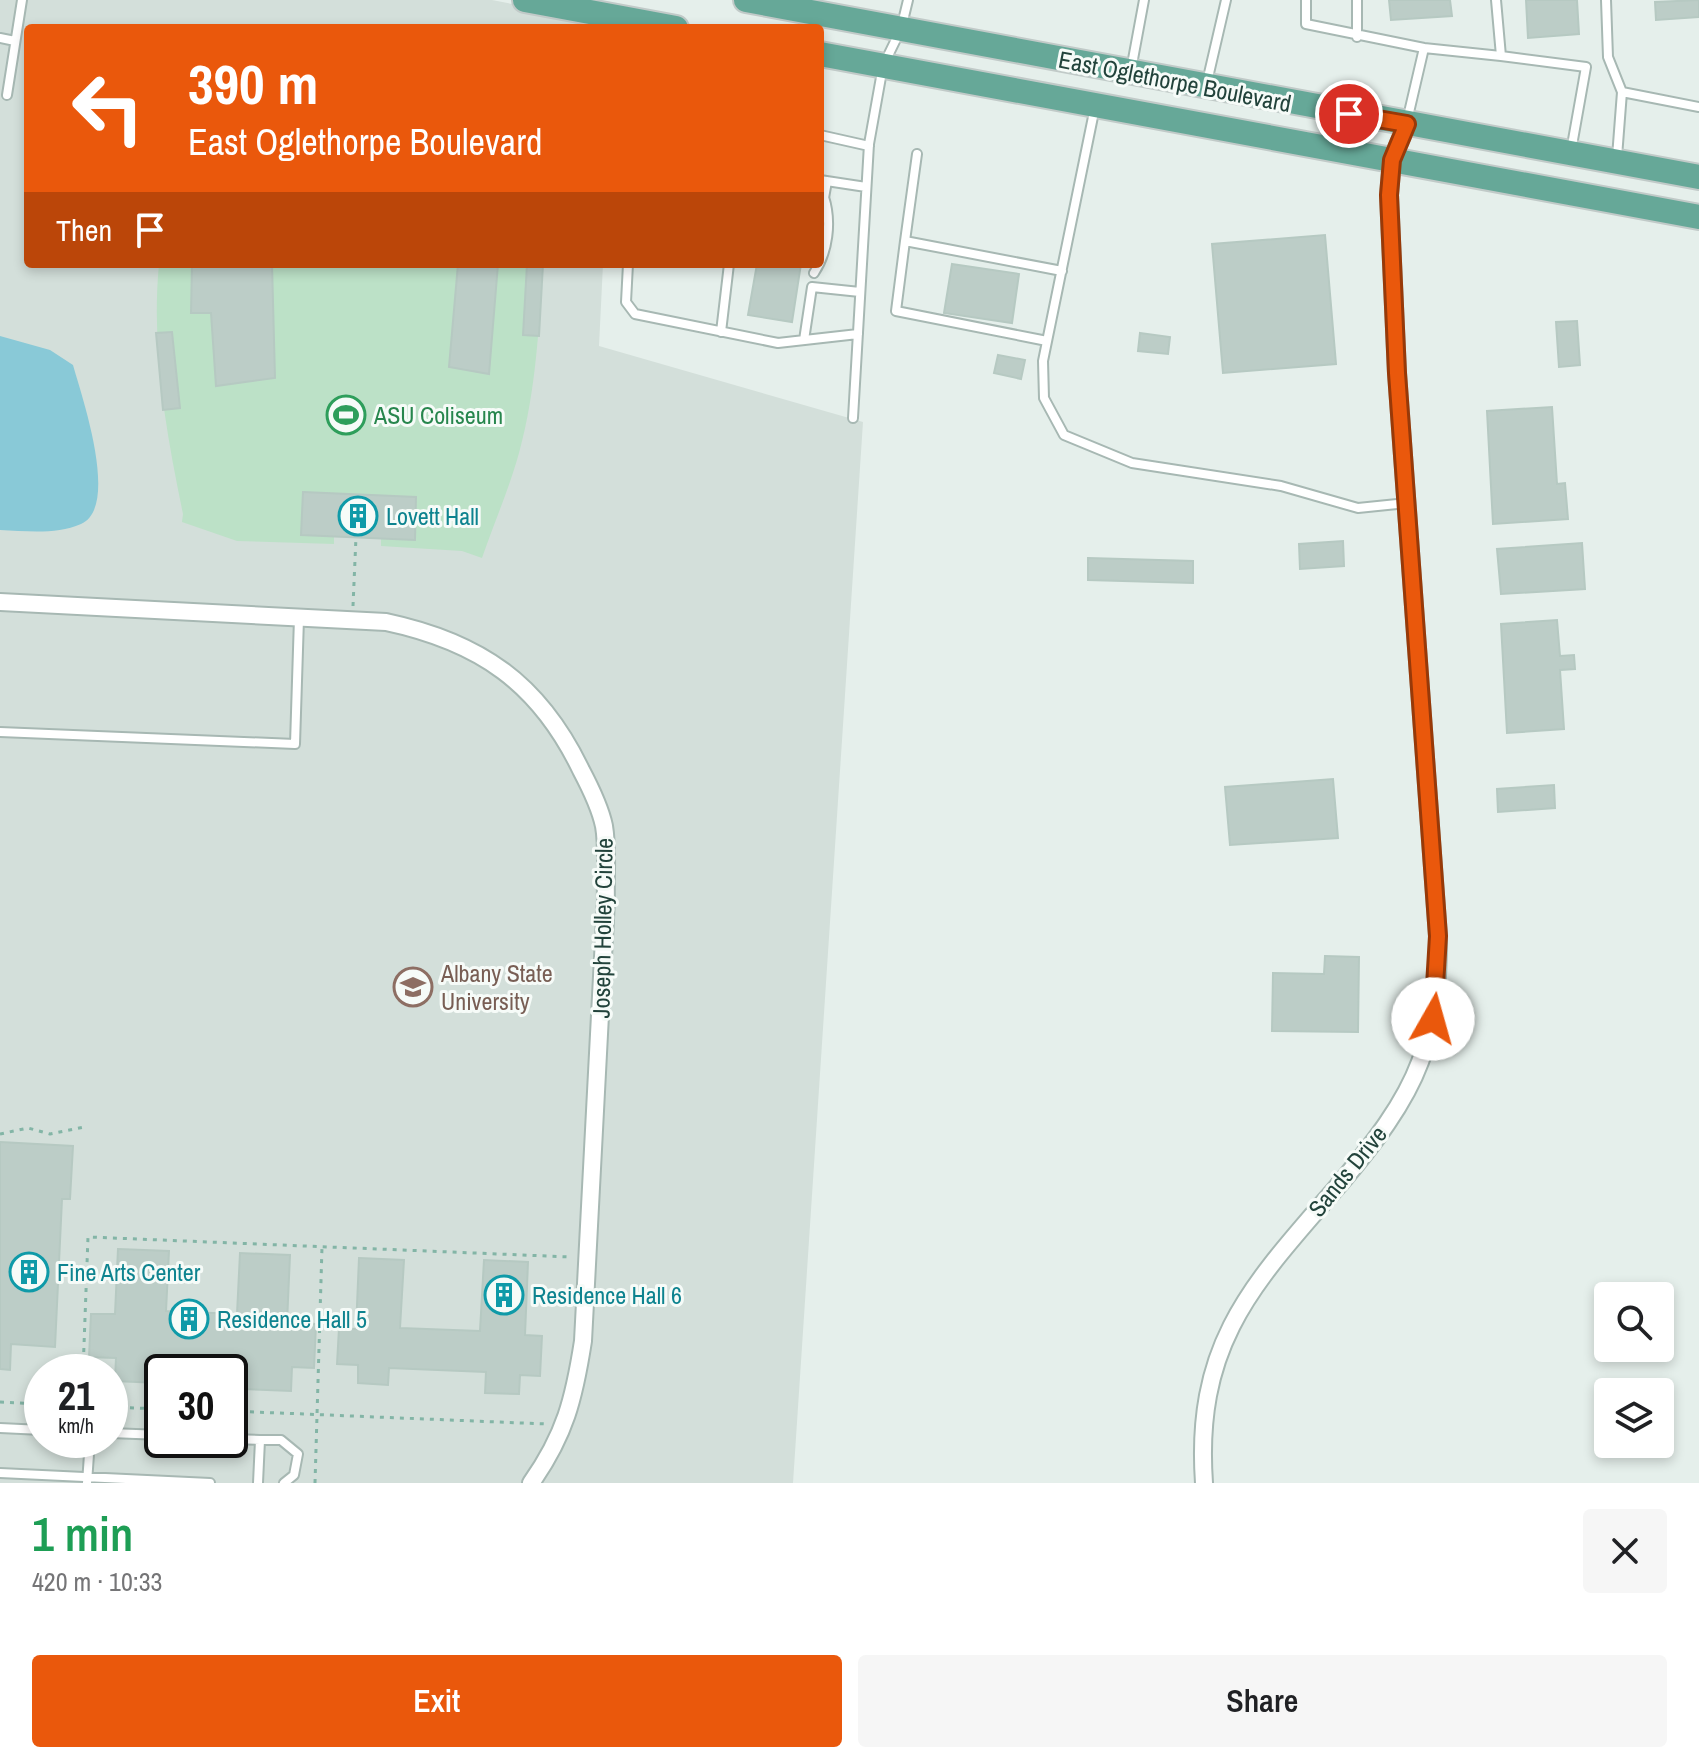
<!DOCTYPE html>
<html lang="en">
<head>
<meta charset="utf-8">
<style>
	:root { --surface:#fff; --page:#f6f6f6; --text:#202124; --muted:#757577; --accent:#ea580c }
	body { margin:0; font-family:"Archivo Narrow",sans-serif; background:var(--page); color:var(--text); height:100vh; display:flex; flex-direction:column; font-size:30px; white-space:nowrap }
	* { box-sizing:border-box; margin:0 }
	p { font-size:26px; color:var(--muted) }
	.icon { flex:none; width:44px; height:44px; fill:none; stroke:currentColor; stroke-width:2; stroke-linecap:round; stroke-linejoin:round }
	.map { position:relative; height:1483px; overflow:hidden }
	.side { display:flex; flex-direction:column; background:var(--surface); flex:1 }
	.side>* { flex:none }
	.banner { position:absolute; left:24px; top:24px; width:800px; height:244px; border-radius:8px; box-shadow:0 4px 12px #0003; background:#ea580c; color:#fff; overflow:hidden }
	.fabs { position:absolute; left:1594px; top:1282px; display:grid; gap:16px }
	.fabs a { display:grid; place-items:center; width:80px; height:80px; border-radius:8px; background:var(--surface); box-shadow:0 4px 12px #0003; font-size:40px }
	.speed { position:absolute; left:24px; top:1354px; display:flex; gap:16px; font-size:40px; font-weight:700; text-align:center }
	.speed>* { display:grid; place-content:center; width:104px; height:104px; border-radius:50%; background:var(--surface); box-shadow:0 4px 12px #0003; line-height:1 }
	.speed small { font-size:20px; font-weight:400 }
	.speed .limit { border:4px solid #111; border-radius:12px; background:#fff; color:#111 }
	.pin { position:absolute; display:grid; place-items:center; width:68px; height:68px; color:#fff; margin:-34px; border:4px solid #fff; border-radius:50%; box-shadow:0 2px 8px #0007 }
	.me { position:absolute; width:88px; margin:-44px; rotate:7deg; stroke-linejoin:round; filter:drop-shadow(0 0 6px #0008) }
	.turn { display:flex; align-items:center; gap:28px; height:168px; padding:0 32px; font-size:36px }
	.turn .icon { width:104px; height:104px; stroke-width:2.5 }
	.turn b { display:block; font-size:56px; line-height:68px }
	.then { display:flex; align-items:center; height:76px; padding:0 32px; background:#0003; gap:16px; font-size:30px }
	.round { display:grid; place-items:center; flex:none; width:84px; height:84px; border-radius:8px; background:var(--page) }
	.summary { display:flex; align-items:center; justify-content:space-between; height:136px; padding:0 32px }
	h1 { font-size:48px; font-weight:600; line-height:60px; color:#1e9e55 }
	.button { display:flex; gap:16px; margin-top:auto; padding:16px 32px }
	.button a { flex:1; height:92px; border-radius:8px; background:var(--accent); color:#fff; font-size:32px; font-weight:600; line-height:92px; text-align:center }
	.button a+a { background:var(--page); color:var(--text) }
	.map>svg:first-child { display:block }
	.built { fill:#d3dfda; fill-rule:evenodd }
	.green { fill:#bce1c7 }
	.water { fill:#89c9d7 }
	.building { fill:#bccdc7; stroke:#b6c9c2; stroke-width:2 }
	.lines { fill:none; stroke-linecap:round; stroke-linejoin:round }
	.service-casing { stroke:#a7b8b3; stroke-width:12 }
	.minor-casing { stroke:#a7b8b3; stroke-width:20 }
	.primary-casing { stroke:#c1cac8; stroke-width:28 }
	.path { stroke:#83b5a6; stroke-width:3; stroke-dasharray:4 6; stroke-linecap:butt }
	.service { stroke:#fff; stroke-width:8 }
	.minor { stroke:#fff; stroke-width:16 }
	.primary { stroke:#66a898; stroke-width:24 }
	.route-casing { stroke:#983908; stroke-width:20 }
	.route { stroke:#ea580c; stroke-width:14 }
	.labels { text-anchor:middle; dominant-baseline:central; stroke-width:6; stroke-linejoin:round; paint-order:stroke }
	.street-label { font-size:24px; fill:#22433b; stroke:#f6fbf8 }
	.leisure-label { font-size:24px; fill:#27864d; stroke:#f6fbf8; text-anchor:start }
	.culture-label { font-size:24px; fill:#0d838f; stroke:#f6fbf8; text-anchor:start }
	.education-label { font-size:24px; fill:#785e54; stroke:#f6fbf8; text-anchor:start }
</style>
</head>
<body>
<div class="map">
<svg width="1699" height="1483" viewBox="0 0 1699 1483">
	<rect width="100%" height="100%" fill="#e5efeb"/>
	<!-- built -->
	<path class="built" d="M0 0H492L613 24V28H28V264H603L599 346 863 422 793 1483H0ZM42 1372H110V1440H42ZM162 1372H230V1440H162Z"/>
	<!-- green -->
	<path class="green" d="M159 264H543C539 327 536 392 519 453 509 489 494 523 482 558L462 551 381 546V538L334 536V544L237 541 182 522 183 514C166 431 151 349 159 264Z"/>
	<!-- water -->
	<path class="water" d="M0 336 50 350 73 365C82 397 120 507 81 524 56 535 26 531 0 530Z"/>
	<!-- building -->
	<path class="building" d="M1389 0H1450L1452 16 1391 20Z
		M1526 0H1577L1579 34 1528 38Z
		M1699 0V17L1656 20 1655 2Z
		M1325 235 1336 364 1223 373 1212 244Z
		M192 264H272L275 378 216 386 211 313H191Z
		M458 264H498L489 374 449 367Z
		M527 264H543L539 336 523 335Z
		M757 264H801L792 322 748 315Z
		M952 264 1019 274 1012 323 944 313Z
		M1577 321 1580 365 1559 367 1556 322Z
		M172 332 180 408 163 410 156 333Z
		M1140 333 1170 337 1168 354 1138 351Z
		M998 355 1025 360 1021 379 994 373Z
		M1552 407 1557 484 1565 483 1568 519 1493 524 1487 411Z
		M303 492 416 497 415 540 301 535Z
		M1343 541 1344 566 1300 569 1299 544Z
		M1582 543 1585 589 1501 594 1497 549Z
		M1088 558 1193 561V583L1088 580Z
		M1557 620 1560 656 1574 655 1575 669 1560 670 1564 729 1507 733 1501 624Z
		M1333 779 1338 838 1230 845 1225 787Z
		M1554 785 1555 808 1498 812 1497 789Z
		M1325 956 1359 957 1358 1032 1272 1031 1273 973 1324 974Z
		M0 1142 73 1146 70 1199H62L55 1347 11 1344 10 1370 0 1369Z
		M118 1249 169 1251 166 1311 237 1314 240 1253 290 1255 287 1323 316 1324 314 1368 292 1367 291 1391 242 1389 243 1366 159 1363 158 1383 115 1381 116 1358 89 1357 91 1314H115Z
		M359 1258 404 1260 400 1328 480 1331 484 1260 528 1262 525 1335 542 1336 540 1376 520 1375 519 1394 485 1393 486 1372 389 1368 388 1385 358 1383V1365L337 1364 339 1328 356 1329Z"/>
	<g class="lines">
		<!-- service casing -->
		<g class="service-casing">
			<path id="service" d="M1306 0V24L1424 48 1501 56 1496 0
				M1357 0V37
				M1606 0 1608 57 1622 92 1617 157
				M0 38 15 41
				M1501 56 1586 67 1571 151
				M1131 70 1144 0
				M1207 82 1226 0
				M1622 92 1699 107
				M7 95 22 0
				M1095 107 1043 361 1044 398 1064 435 1132 463 1281 486 1358 508 1407 503
				M1407 121 1424 48
				M820 135 869 146
				M917 154 905 241 1062 271
				M820 180 866 187
				M820 221 827 181
				M905 241 896 311 1047 341
				M628 264 626 302 635 314 778 343 858 334
				M814 273C828 252 832 222 824 197
				M721 332 729 264
				M804 340 812 287 860 292
				M853 418 869 144 883 66 901 29 908 0
				M0 732 295 744 299 618
				M0 1428 42 1430
				M110 1433 162 1435
				M230 1439 260 1440 258 1483
				M260 1440H281L298 1454 294 1475 284 1483
				M0 1473 210 1483
				M87 1483 90 1440"/>
		</g>
		<!-- minor casing -->
		<g class="minor-casing">
			<path id="minor" d="M0 602 386 622C480 642 539 683 581 770 590 787 600 807 604 826 608 849 605 876 606 900L583 1341C574 1399 565 1435 531 1483
				M1204 1483C1194 1339 1256 1281 1344 1179 1373 1144 1404 1105 1420 1062 1436 1021 1438 979 1438 936L1397 373 1389 195 1392 160 1407 124"/>
		</g>
		<!-- primary casing -->
		<g class="primary-casing">
			<path id="primary" d="M525 0 676 28
				M746 0 1699 177
				M820 54 1699 217"/>
		</g>
		<!-- path -->
		<path class="path" d="M353 606 356 537
			M0 1134 28 1128 50 1134 84 1127
			M83 1372 88 1237 571 1257
			M0 1402 42 1404
			M110 1407 162 1409
			M230 1411 547 1424
			M315 1483 322 1247"/>
		<!-- service -->
		<use href="#service" class="service"/>
		<!-- minor -->
		<use href="#minor" class="minor"/>
		<!-- primary -->
		<use href="#primary" class="primary"/>
	</g>
	<g class="lines">
		<!-- route casing -->
		<g class="route-casing">
			<path id="route" d="M1349 114 1407 124 1392 160 1389 195 1397 373 1438 936 1433 1019"/>
		</g>
		<!-- route -->
		<use href="#route" class="route"/>
	</g>
	<!-- icons -->
	<defs>
		<g id="stadium-ring" transform="scale(2)"><circle r="9.5" fill="#f6fbf8" stroke="#2e9e5b" stroke-width="1.5"/><path d="M0-5a6.5 5 0 1 0 0 10a6.5 5 0 1 0 0-10ZM-3.5-1.8h7v3.6h-7Z" fill="#2e9e5b"/></g>
		<g id="building-ring" transform="scale(2)"><circle r="9.5" fill="#f6fbf8" stroke="#0f9aa8" stroke-width="1.5"/><path d="M-4-6H4V6H1V3H-1V6H-4ZM-2.5-4.3h1.7v1.8h-1.7ZM.8-4.3h1.7v1.8H.8ZM-2.5-1h1.7V.8h-1.7ZM.8-1h1.7V.8H.8Z" fill="#0f9aa8"/></g>
		<g id="university-ring" transform="scale(2)"><circle r="9.5" fill="#f6fbf8" stroke="#8d6e63" stroke-width="1.5"/><path d="M0-5L7-2L0 1L-7-2ZM-4 1L0 2.5L4 1V4Q0 6-4 4Z" fill="#8d6e63"/></g>
	</defs>
	<g fill-rule="evenodd">
		<use href="#stadium-ring" x="346" y="415"/>
		<use href="#building-ring" x="358" y="516"/>
		<use href="#university-ring" x="413" y="987"/>
		<use href="#building-ring" x="29" y="1272"/>
		<use href="#building-ring" x="504" y="1295"/>
		<use href="#building-ring" x="189" y="1319"/>
	</g>
	<g class="labels">
		<!-- street labels -->
		<g class="street-label">
			<text transform="translate(1175 81) rotate(11)">East Oglethorpe Boulevard</text>
			<text transform="translate(602 928) rotate(-89)">Joseph Holley Circle</text>
			<text transform="translate(1347 1171) rotate(-51)">Sands Drive</text>
		</g>
		<!-- leisure labels -->
		<g class="leisure-label">
			<text x="374" y="415">ASU Coliseum</text>
		</g>
		<!-- culture labels -->
		<g class="culture-label">
			<text x="386" y="516">Lovett Hall</text>
			<text x="57" y="1272">Fine Arts Center</text>
			<text x="532" y="1295">Residence Hall 6</text>
			<text x="217" y="1319">Residence Hall 5</text>
		</g>
		<!-- education labels -->
		<g class="education-label">
			<text x="441" y="973">Albany State<tspan x="441" dy="28">University</tspan></text>
		</g>
	</g>
</svg>
<div class="fabs">
<a><svg class="icon" aria-label="search" viewBox="0 0 24 24"><circle cx="10" cy="10" r="6"/><path d="M15 15l6 6"/></svg></a>
<a><svg class="icon" aria-label="layers" viewBox="0 0 24 24"><path d="M12 4l9 5-9 5-9-5zM3 14l9 5 9-5"/></svg></a>
</div>
<div class="speed"><div>21<small>km/h</small></div><div class="limit">30</div></div>
<div class="pin" style="left:1349px;top:114px;background:#d93025"><svg class="icon" aria-label="arrive" viewBox="0 0 24 24"><path d="M6 21V4h12l-3 4 3 4H6"/></svg></div>
<svg class="me" style="left:1433px;top:1019px" viewBox="-20 -20 40 40"><circle r="19" fill="#fff"/><path d="M0-13L10 11 0 6-10 11z" fill="#ea580c"/></svg>
<div class="banner">
<div class="turn"><svg class="icon" aria-label="left" viewBox="0 0 24 24"><path d="M17 20v-9H6M10 6l-5 5 5 5"/></svg><div><b>390 m</b>East Oglethorpe Boulevard</div></div>
<div class="then">Then<svg class="icon" aria-label="arrive" viewBox="0 0 24 24"><path d="M6 21V4h12l-3 4 3 4H6"/></svg></div>
</div>
</div>
<section class="side">
<div class="summary"><div><h1>1 min</h1><p>420 m · 10:33</p></div><a class="round"><svg class="icon" aria-label="close" viewBox="0 0 24 24"><path d="M6 6l12 12M18 6L6 18"/></svg></a></div>
<div class="button"><a>Exit</a><a>Share</a></div>
</section>
</body>
</html>
